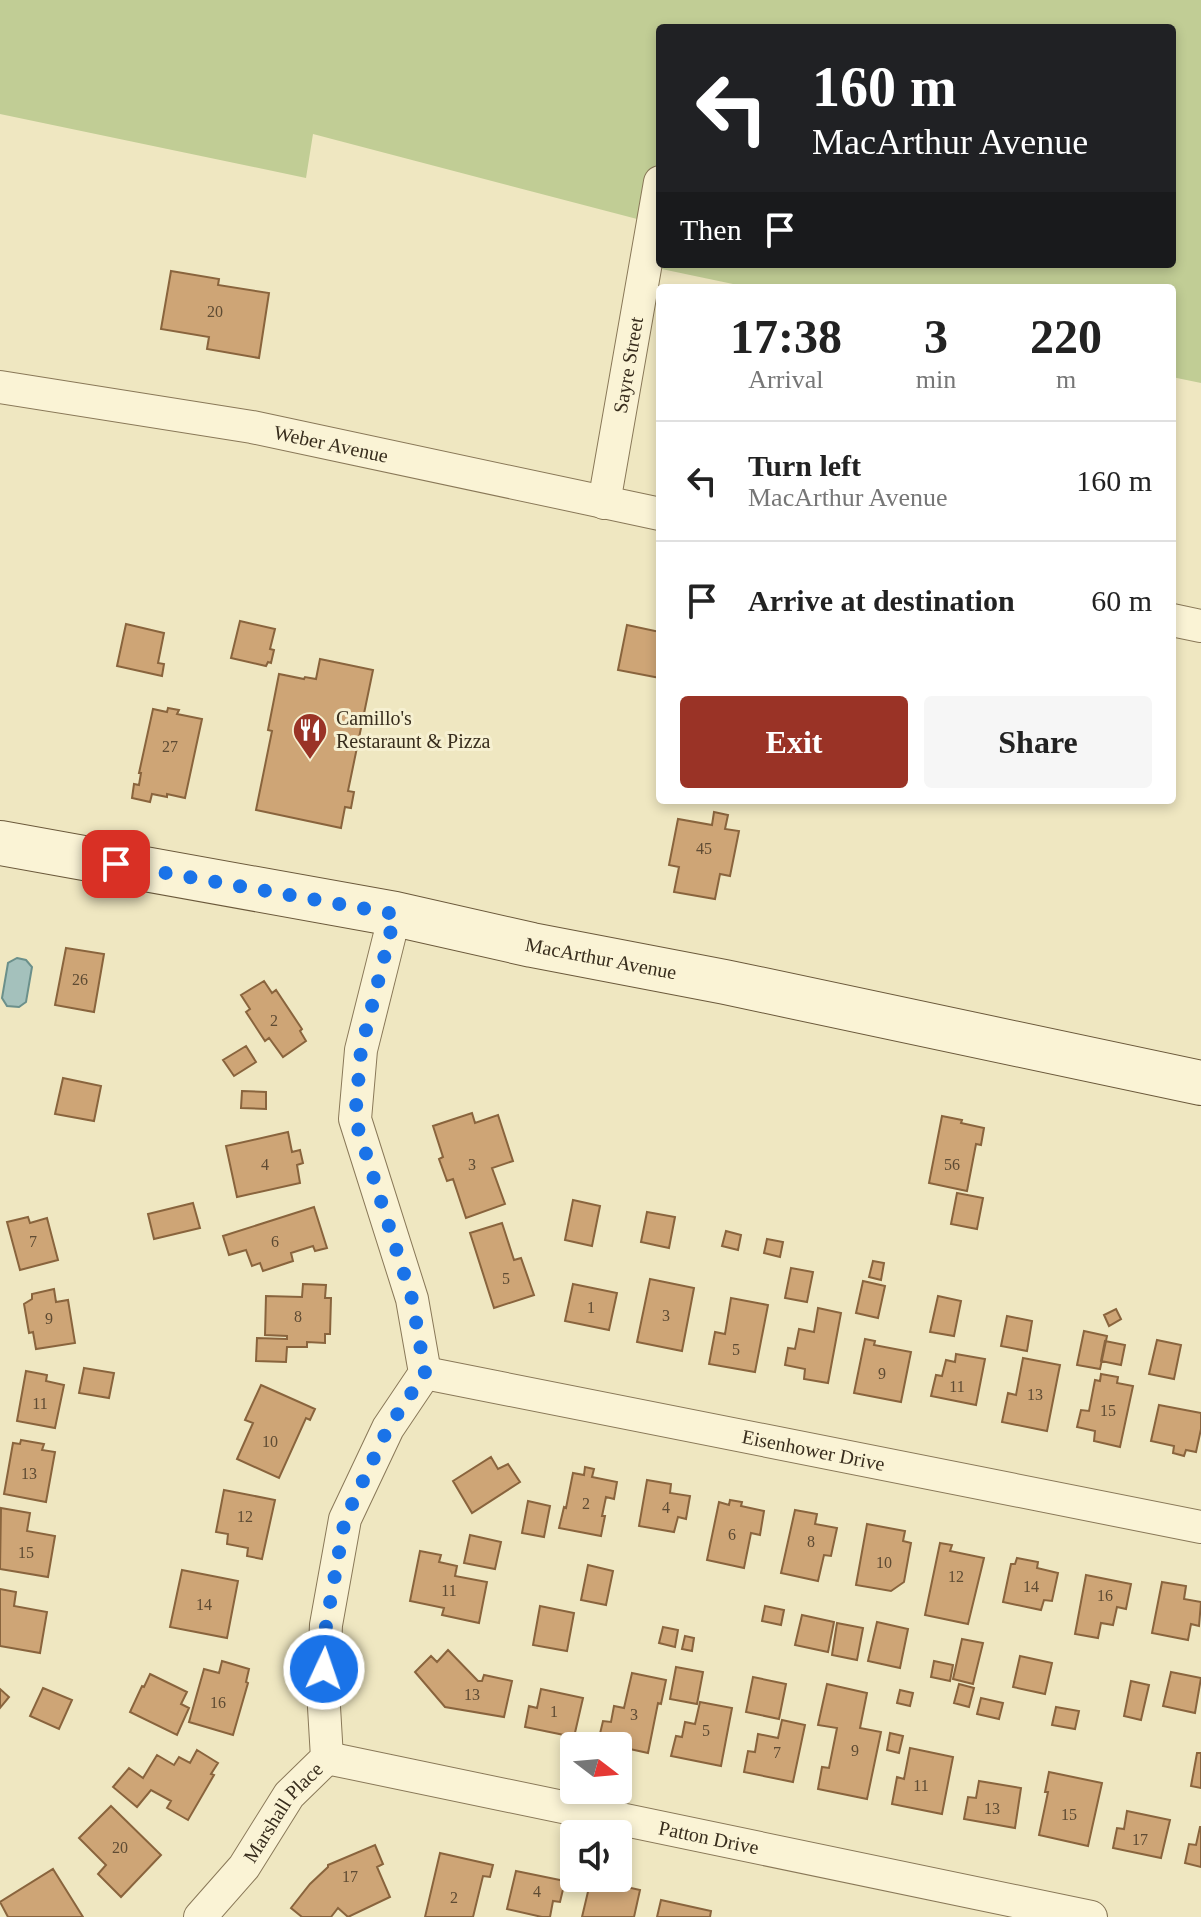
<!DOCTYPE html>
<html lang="en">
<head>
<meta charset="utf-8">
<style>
	:root { --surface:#fff; --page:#f6f6f6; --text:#222; --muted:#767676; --line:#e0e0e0; --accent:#9a3326 }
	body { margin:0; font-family:Georgia,serif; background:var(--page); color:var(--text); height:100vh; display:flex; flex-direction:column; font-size:30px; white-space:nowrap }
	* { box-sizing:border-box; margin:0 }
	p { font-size:26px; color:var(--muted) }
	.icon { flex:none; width:44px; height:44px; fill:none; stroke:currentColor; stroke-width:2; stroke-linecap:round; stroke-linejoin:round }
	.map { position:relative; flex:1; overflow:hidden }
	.side { position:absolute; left:656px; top:284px; width:520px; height:520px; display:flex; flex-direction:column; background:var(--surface); border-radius:8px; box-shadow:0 4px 12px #0003 }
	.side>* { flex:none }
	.top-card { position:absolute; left:656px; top:24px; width:520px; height:244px; border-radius:8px; box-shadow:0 4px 12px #0003; background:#202124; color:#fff; overflow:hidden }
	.needle { width:52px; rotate:106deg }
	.controls { position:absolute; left:560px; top:1732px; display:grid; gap:16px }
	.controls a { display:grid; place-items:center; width:72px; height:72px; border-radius:8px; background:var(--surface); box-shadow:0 4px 12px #0003; font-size:40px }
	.pin { position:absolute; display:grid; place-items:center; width:68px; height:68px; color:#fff; margin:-34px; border-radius:16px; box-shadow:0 4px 12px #0006 }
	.me { position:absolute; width:88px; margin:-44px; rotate:3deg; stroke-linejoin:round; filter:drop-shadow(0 0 6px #0008) }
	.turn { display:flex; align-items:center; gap:28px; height:168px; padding:0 24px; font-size:36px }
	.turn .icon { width:104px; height:104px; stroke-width:2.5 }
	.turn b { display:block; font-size:56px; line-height:68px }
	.then { display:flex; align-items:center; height:76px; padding:0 24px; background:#0003; gap:16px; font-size:30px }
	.eta { display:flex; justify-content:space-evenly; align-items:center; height:136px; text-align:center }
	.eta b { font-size:48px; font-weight:700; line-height:56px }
	.cta { display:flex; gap:16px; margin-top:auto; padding:16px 24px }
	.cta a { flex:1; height:92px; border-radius:8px; background:var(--accent); color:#fff; font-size:32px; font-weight:700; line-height:92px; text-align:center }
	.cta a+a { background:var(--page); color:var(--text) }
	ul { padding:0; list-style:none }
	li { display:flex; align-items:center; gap:24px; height:120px; padding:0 24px; border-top:2px solid var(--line) }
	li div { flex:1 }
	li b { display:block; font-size:30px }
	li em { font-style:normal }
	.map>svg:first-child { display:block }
	.green { fill:#c1cd95 }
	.water { fill:#a4c1bc; stroke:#6b908b; stroke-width:2 }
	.building { fill:#cea576; stroke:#89643d; stroke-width:2 }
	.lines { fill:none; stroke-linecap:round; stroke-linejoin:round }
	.street-casing { stroke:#897858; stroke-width:34 }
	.secondary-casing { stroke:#6b593b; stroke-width:46 }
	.street { stroke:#faf3d5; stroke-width:32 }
	.secondary { stroke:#faf3d5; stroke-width:44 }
	.route { stroke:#1a73e8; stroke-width:14; stroke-dasharray:0 25.2 }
	.labels { text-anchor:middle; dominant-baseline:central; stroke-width:6; stroke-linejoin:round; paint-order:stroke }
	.number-label { font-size:16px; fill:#5e4b33 }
	.street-label { font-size:20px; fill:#382d1d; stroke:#f6f0d1 }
	.poi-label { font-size:20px; fill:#382d1d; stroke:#f6f0d1; text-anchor:start }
</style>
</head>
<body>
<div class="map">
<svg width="1201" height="1917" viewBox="0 0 1201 1917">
	<rect width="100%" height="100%" fill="#efe7c1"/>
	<!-- green -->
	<path class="green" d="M0 0H1201V383L1172 377V288H752L652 267 660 264H1172V28H660V225L313 134 306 178 0 114Z"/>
	<!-- water -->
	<path class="water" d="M17 958 26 960 32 967 26 1002 19 1007 7 1006 2 998 8 963Z"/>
	<!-- building -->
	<path class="building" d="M171 271 219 279 218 285 269 293 259 358 207 349 209 337 161 329Z
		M240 621 275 629 270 649 274 650 271 663 268 662 266 666 231 658Z
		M126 624 164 633 158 663 164 664 162 676 117 666Z
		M627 625 660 632V678L618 670Z
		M320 659 373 670 348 791 354 792 351 808 345 807 341 828 256 810 272 731 268 730 279 674 304 679 305 677 316 679Z
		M168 708 179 710 177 714 202 719 185 798 167 794V797L152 794 150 802 132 798 134 784 139 785 141 773H139L153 709 167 712Z
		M714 812 728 815 725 829 739 831 730 876 720 874 715 899 674 892 679 867 669 865 678 819 712 825Z
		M66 948 104 954 94 1012 55 1005Z
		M264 981 272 993 276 990 302 1029 300 1031 306 1041 283 1057 269 1038 265 1041 246 1012 250 1009 241 995Z
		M246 1046 256 1062 234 1076 223 1060Z
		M63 1078 101 1086 94 1121 55 1114Z
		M242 1091 266 1092V1109L241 1108Z
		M472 1113 475 1123 498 1115 513 1161 492 1168 505 1204 466 1218 453 1179 447 1181 439 1159 443 1157 433 1126Z
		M942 1116 962 1120 961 1123 984 1128 981 1145 976 1144 967 1191 929 1183Z
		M288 1132 292 1152 300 1150 303 1163 297 1165 300 1183 237 1197 226 1146Z
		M957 1193 983 1198 977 1229 951 1224Z
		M573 1200 600 1206 592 1246 565 1240Z
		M193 1203 200 1228 154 1239 148 1214Z
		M314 1207 327 1248 315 1251 313 1246 291 1253 293 1261 263 1271 260 1263 252 1266 246 1250 229 1255 223 1236Z
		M647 1212 675 1217 669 1248 641 1242Z
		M28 1217 30 1223 47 1218 58 1260 20 1270 7 1222Z
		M502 1223 514 1260 521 1258 534 1295 494 1308 470 1233Z
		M726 1231 741 1235 738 1250 722 1246Z
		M767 1239 783 1242 780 1257 764 1253Z
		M873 1261 884 1263 881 1280 869 1277Z
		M791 1268 813 1272 807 1302 785 1298Z
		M650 1279 694 1288 682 1351 637 1342Z
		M863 1281 885 1286 878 1318 856 1313Z
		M303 1284 326 1285 325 1298H331L330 1334H325V1343L307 1342V1347H287L286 1362 256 1361 257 1338 287 1339V1336L265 1335 266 1296 302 1297Z
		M573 1284 617 1293 609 1330 565 1321Z
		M54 1289 56 1302 68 1300 75 1343 36 1349 33 1332 29 1333 24 1304 32 1299V1294Z
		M938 1296 961 1301 954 1336 930 1332Z
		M731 1298 768 1305 755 1372 709 1364 715 1332 725 1334Z
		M818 1308 841 1313 828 1383 804 1379 805 1369 785 1365 788 1348 795 1349 799 1329 814 1332Z
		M1116 1309 1121 1319 1109 1326 1104 1315Z
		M1007 1316 1032 1321 1027 1351 1001 1346Z
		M1084 1331 1107 1336 1100 1369 1077 1365Z
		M865 1339 875 1341 874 1345 911 1352 901 1402 854 1393Z
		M1157 1340 1181 1345 1174 1379 1149 1374Z
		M1105 1341 1125 1345 1121 1365 1101 1361Z
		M956 1354 985 1359 976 1405 931 1396 936 1375 942 1376 946 1360 955 1362Z
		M1023 1358 1060 1365 1047 1431 1002 1422 1008 1393 1016 1395Z
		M84 1368 114 1373 109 1398 79 1393Z
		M26 1371 47 1375 46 1381 64 1385 55 1428 17 1421Z
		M1101 1374 1118 1377 1117 1383 1133 1386 1120 1447 1094 1441 1095 1431 1077 1427 1081 1410 1089 1411 1095 1380 1100 1381Z
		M261 1385 315 1409 310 1420 306 1418 279 1478 237 1459 253 1423 245 1420Z
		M1159 1405 1201 1413V1429L1196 1452 1186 1450 1184 1456 1173 1453 1174 1446 1151 1441Z
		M21 1440 44 1444 42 1450 55 1452 46 1502 4 1494 13 1443 20 1444Z
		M491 1457 498 1469 508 1464 520 1482 472 1513 453 1481Z
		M585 1467 594 1469 592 1477 617 1482 614 1499 606 1497 602 1516H605L601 1536 559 1528 564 1507 566 1508 573 1473 584 1475Z
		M647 1480 671 1484 670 1493 690 1496 686 1519 678 1517 674 1532 639 1526Z
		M224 1490 275 1500 262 1559 247 1556 248 1548 227 1544 228 1534 216 1532Z
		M730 1500 742 1502 741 1506 764 1511 760 1535 751 1533 744 1568 707 1560 719 1502 729 1505Z
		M528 1501 550 1506 544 1537 522 1533Z
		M1 1508 30 1513 27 1531 55 1536 48 1577 0 1569Z
		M795 1510 817 1514 815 1524 837 1528 831 1556 824 1555 818 1581 781 1573Z
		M867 1524 905 1531 903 1541 911 1543 904 1582 891 1591 856 1585Z
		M470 1535 501 1542 495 1569 464 1563Z
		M940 1543 952 1545 950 1551 984 1558 968 1624 925 1615Z
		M420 1551 441 1555 439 1562 457 1566 455 1576 487 1582 479 1623 442 1615 444 1608 410 1601Z
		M1017 1558 1038 1562 1037 1568 1058 1573 1052 1601 1044 1600 1041 1610 1003 1602 1011 1564H1015Z
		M588 1565 613 1571 606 1605 581 1600Z
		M182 1570 238 1581 227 1638 170 1627Z
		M1086 1575 1131 1584 1126 1609 1117 1607 1113 1625 1101 1623 1098 1638 1075 1634Z
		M1162 1582 1186 1586 1184 1599 1201 1602 1199 1626 1191 1624 1188 1640 1152 1633Z
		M0 1589 16 1592 14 1606 47 1612 40 1653 0 1646Z
		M540 1606 574 1613 567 1651 533 1645Z
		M765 1606 784 1610 781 1625 762 1621Z
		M802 1615 834 1622 828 1652 795 1645Z
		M877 1622 908 1629 900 1668 868 1661Z
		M837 1623 863 1628 857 1660 832 1655Z
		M663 1627 678 1630 675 1647 659 1643Z
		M685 1636 694 1638 692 1651 682 1649Z
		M962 1639 983 1643 973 1684 953 1679Z
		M448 1650 478 1681H482L484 1675 512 1681 504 1717 445 1707 415 1672 431 1656 437 1662Z
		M1020 1656 1052 1663 1045 1694 1013 1687Z
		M222 1661 249 1669 246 1682 248 1683 233 1735 189 1722 204 1669 219 1673Z
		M934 1661 953 1665 950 1681 931 1677Z
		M676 1667 703 1672 697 1704 670 1699Z
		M1171 1672 1201 1678 1195 1713 1163 1706Z
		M632 1673 666 1680 661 1704 658 1703 648 1753 598 1742 603 1721 611 1722 614 1706 624 1708Z
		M150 1674 187 1692 181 1704 189 1708 177 1735 130 1712 142 1686 144 1687Z
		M753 1677 786 1684 779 1719 746 1712Z
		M1131 1681 1149 1685 1141 1720 1124 1716Z
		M827 1684 867 1693 860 1728 881 1732 867 1799 818 1789 822 1767 829 1768 837 1728 818 1725Z
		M959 1684 974 1688 969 1707 954 1703Z
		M43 1688 72 1700 59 1729 30 1716Z
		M0 1689 9 1697 0 1708Z
		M541 1689 583 1698 574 1737 525 1727 529 1706 537 1708Z
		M900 1690 913 1693 910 1706 897 1703Z
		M981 1698 1003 1703 999 1719 977 1714Z
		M700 1702 732 1708 721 1766 671 1756 676 1736 682 1737 685 1722 695 1724Z
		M1056 1707 1079 1711 1075 1729 1052 1725Z
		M782 1720 805 1725 793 1782 744 1772 748 1751 755 1752 758 1734 778 1738Z
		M890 1733 903 1736 899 1753 887 1750Z
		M910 1748 953 1757 942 1814 892 1804 897 1777 904 1779Z
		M197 1750 218 1763 211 1774 214 1775 188 1820 167 1808 171 1801 151 1790 137 1807 113 1787 129 1768 143 1778 157 1755 174 1765 179 1757 190 1763Z
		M1197 1753H1201V1788L1191 1786Z
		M1049 1772 1102 1783 1088 1846 1039 1835 1048 1792H1045Z
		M979 1781 1021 1788 1015 1828 964 1819 968 1797 976 1798Z
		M111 1806 161 1855 121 1897 98 1874 106 1865 79 1838Z
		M1127 1811 1170 1820 1161 1858 1113 1848 1117 1828 1124 1829Z
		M1200 1827H1201V1867L1185 1863 1189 1844 1196 1845Z
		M375 1845 383 1864 377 1867 390 1897 348 1917 338 1908 331 1917H302L291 1908 310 1884 328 1867V1865Z
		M440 1853 493 1865 490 1877 483 1876 473 1917H425Z
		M53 1869 83 1917H8L0 1902Z
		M516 1871 565 1881 560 1902 553 1901 550 1917H542L507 1909Z
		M591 1879 640 1890 634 1917H582Z
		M661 1900 711 1911 710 1917H657Z"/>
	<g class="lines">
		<!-- street casing -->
		<g class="street-casing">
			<g id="street">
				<path id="s1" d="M0 387 252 427 660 514"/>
				<path id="s2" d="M604 503 660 182"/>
				<path d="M1172 620 1201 626"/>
				<path id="s3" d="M425 1373 1201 1527"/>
				<path id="s4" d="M327 1758 1091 1917"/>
				<path id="s5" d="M200 1917 244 1867 289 1795 327 1758 323 1690 326 1625 345 1519 388 1428 425 1373 412 1299 355 1119 361 1050 395 914"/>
			</g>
		</g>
		<!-- secondary casing -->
		<g class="secondary-casing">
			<g id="secondary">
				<path id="s6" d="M0 843 395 914 532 945 725 982 1201 1083"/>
			</g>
		</g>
		<!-- street -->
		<use href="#street" class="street"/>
		<!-- secondary -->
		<use href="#secondary" class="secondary"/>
	</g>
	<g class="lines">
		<!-- route -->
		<path class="route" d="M116 864 395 914 361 1050 355 1119 412 1299 425 1373 388 1428 345 1519 326 1625 324 1669"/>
	</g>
	<!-- icons -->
	<defs>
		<g id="restaurant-pin" transform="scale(1.8)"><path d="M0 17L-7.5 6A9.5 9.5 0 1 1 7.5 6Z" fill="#9a3326" stroke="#f6f0d1"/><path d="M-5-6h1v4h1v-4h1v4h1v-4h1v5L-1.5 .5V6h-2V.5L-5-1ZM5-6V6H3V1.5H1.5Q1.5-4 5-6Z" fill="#fff"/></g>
	</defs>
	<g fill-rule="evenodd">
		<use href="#restaurant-pin" x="310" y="730"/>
	</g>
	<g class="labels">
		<!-- number labels -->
		<g class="number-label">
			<text x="215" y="311">20</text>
			<text x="170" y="746">27</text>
			<text x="704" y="848">45</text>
			<text x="80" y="979">26</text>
			<text x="274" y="1020">2</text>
			<text x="265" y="1164">4</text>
			<text x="472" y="1164">3</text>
			<text x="952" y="1164">56</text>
			<text x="33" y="1241">7</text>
			<text x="275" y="1241">6</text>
			<text x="506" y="1278">5</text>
			<text x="591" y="1307">1</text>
			<text x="666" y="1315">3</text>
			<text x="298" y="1316">8</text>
			<text x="49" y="1318">9</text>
			<text x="736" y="1349">5</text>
			<text x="882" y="1373">9</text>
			<text x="957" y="1386">11</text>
			<text x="1035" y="1394">13</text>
			<text x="40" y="1403">11</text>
			<text x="1108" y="1410">15</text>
			<text x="270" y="1441">10</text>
			<text x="29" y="1473">13</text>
			<text x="586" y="1503">2</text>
			<text x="666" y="1507">4</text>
			<text x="245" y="1516">12</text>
			<text x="732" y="1534">6</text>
			<text x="811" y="1541">8</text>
			<text x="26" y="1552">15</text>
			<text x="884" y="1562">10</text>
			<text x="956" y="1576">12</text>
			<text x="1031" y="1586">14</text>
			<text x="449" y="1590">11</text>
			<text x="1105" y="1595">16</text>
			<text x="204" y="1604">14</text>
			<text x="472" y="1694">13</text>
			<text x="218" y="1702">16</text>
			<text x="554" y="1711">1</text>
			<text x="634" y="1714">3</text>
			<text x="706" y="1730">5</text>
			<text x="855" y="1750">9</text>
			<text x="777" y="1752">7</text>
			<text x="921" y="1785">11</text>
			<text x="992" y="1808">13</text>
			<text x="1069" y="1814">15</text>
			<text x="1140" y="1839">17</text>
			<text x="120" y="1847">20</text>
			<text x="350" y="1876">17</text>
			<text x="537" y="1891">4</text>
			<text x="454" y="1897">2</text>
		</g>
		<!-- street labels -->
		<g class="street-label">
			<text stroke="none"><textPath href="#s2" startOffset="140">Sayre Street</textPath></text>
			<text stroke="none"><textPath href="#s1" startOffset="336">Weber Avenue</textPath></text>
			<text stroke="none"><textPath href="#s6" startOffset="612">MacArthur Avenue</textPath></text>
			<text stroke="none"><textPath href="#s3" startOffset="396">Eisenhower Drive</textPath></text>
			<text stroke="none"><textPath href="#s5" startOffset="134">Marshall Place</textPath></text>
			<text stroke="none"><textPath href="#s4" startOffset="390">Patton Drive</textPath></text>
		</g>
		<!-- poi labels -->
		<g class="poi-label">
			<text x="336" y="718">Camillo's<tspan x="336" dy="23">Restaraunt &amp; Pizza</tspan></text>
		</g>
	</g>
</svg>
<div class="controls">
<a><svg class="needle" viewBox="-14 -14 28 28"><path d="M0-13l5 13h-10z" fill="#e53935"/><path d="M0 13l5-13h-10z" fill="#767676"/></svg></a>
<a><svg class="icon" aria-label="sound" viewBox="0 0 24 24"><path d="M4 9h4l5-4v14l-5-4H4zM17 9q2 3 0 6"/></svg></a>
</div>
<div class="pin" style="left:116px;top:864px;background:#d93025"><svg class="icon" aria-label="arrive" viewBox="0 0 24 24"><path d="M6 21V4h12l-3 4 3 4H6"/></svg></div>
<svg class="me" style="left:324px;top:1669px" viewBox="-20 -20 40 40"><circle r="17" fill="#1a73e8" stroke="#fff" stroke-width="3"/><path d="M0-11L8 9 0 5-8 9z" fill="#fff"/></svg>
<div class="top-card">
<div class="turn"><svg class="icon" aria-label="left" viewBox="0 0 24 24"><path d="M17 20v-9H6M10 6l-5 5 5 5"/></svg><div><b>160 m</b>MacArthur Avenue</div></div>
<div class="then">Then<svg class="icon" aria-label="arrive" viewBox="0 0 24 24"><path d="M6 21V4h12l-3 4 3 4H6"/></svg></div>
</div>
<section class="side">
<div class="eta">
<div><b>17:38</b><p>Arrival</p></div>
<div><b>3</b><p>min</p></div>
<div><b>220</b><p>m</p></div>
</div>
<ul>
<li><svg class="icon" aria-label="left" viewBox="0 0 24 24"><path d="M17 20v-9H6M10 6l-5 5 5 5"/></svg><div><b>Turn left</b><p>MacArthur Avenue</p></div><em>160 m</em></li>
<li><svg class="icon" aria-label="arrive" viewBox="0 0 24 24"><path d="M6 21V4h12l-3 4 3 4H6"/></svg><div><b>Arrive at destination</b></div><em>60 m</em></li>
</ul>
<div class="cta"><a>Exit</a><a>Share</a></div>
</section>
</div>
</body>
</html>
